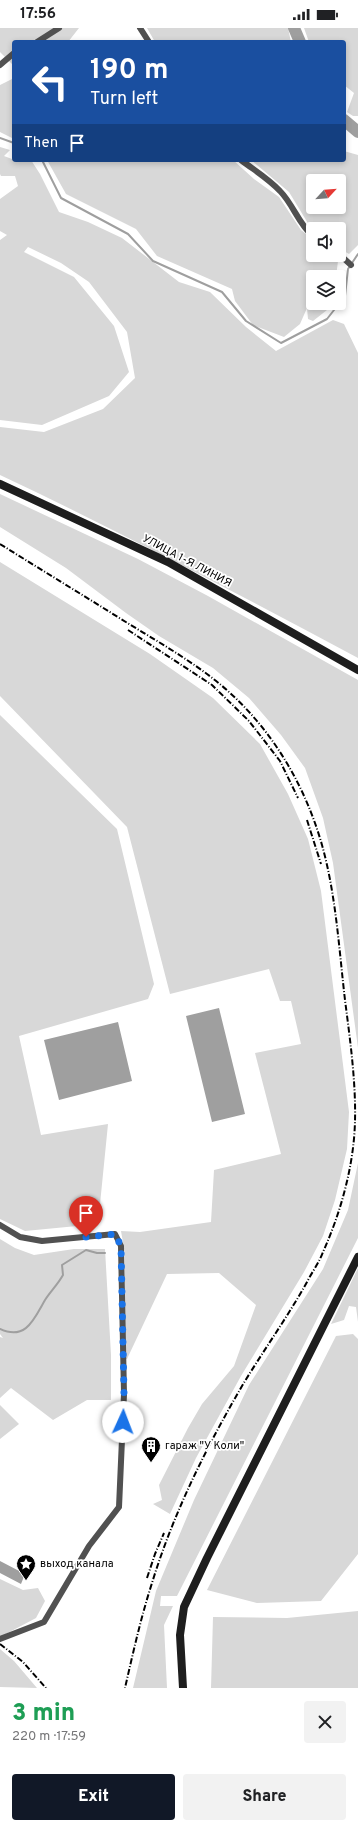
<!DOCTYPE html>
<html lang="en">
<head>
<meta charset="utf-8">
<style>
	:root { --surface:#fff; --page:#f2f2f2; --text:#202124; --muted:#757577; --accent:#111827 }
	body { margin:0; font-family:Overpass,sans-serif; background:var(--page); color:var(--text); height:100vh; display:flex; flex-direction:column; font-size:15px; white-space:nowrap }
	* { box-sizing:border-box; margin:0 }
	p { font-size:13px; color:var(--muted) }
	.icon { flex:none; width:22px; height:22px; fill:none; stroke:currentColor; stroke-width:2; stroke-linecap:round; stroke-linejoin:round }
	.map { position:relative; height:1660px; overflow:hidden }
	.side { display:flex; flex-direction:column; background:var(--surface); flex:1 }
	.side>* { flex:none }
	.hud { position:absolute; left:12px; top:12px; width:334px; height:122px; border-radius:4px; box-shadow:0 2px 6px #0003; background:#1a4fa0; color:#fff; overflow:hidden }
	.needle { width:26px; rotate:64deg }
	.tools { position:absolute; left:306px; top:146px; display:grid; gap:8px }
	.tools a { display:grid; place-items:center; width:40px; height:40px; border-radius:4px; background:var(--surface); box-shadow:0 2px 6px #0003; font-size:20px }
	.pin { position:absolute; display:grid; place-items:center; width:34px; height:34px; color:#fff; margin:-41px -17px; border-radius:50% 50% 50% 0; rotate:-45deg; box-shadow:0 0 4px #0007 }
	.pin .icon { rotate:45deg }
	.me { position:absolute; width:44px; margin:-22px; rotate:2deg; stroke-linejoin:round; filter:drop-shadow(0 0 3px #0008) }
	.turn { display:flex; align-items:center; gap:14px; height:84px; padding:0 12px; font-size:18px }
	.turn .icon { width:52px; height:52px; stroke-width:2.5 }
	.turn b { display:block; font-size:28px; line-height:34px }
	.then { display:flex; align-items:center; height:38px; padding:0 12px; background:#0003; gap:8px; font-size:15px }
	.round { display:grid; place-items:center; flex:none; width:42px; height:42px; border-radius:4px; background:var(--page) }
	.head { display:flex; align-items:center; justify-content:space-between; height:68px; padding:0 12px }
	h1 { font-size:24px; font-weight:800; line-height:30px; color:#1e9e55 }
	.primary-button { display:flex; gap:8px; margin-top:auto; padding:8px 12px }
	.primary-button a { flex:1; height:46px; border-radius:4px; background:var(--accent); color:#fff; font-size:16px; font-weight:800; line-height:46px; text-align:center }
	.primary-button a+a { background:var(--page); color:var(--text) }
	.status { display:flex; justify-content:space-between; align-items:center; height:28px; padding:0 20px; background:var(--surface); direction:ltr }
	.status svg { height:11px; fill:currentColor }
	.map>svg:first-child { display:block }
	.green { fill:#d8d8d8; fill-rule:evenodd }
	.water { fill:#9f9f9f }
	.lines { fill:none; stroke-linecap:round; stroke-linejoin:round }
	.stream { stroke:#9f9f9f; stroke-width:2 }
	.river { stroke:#9f9f9f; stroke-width:12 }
	.street { stroke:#515151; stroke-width:6 }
	.secondary { stroke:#1e1e1e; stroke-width:8 }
	.rail { stroke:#000; stroke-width:2; stroke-dasharray:6 2 1 2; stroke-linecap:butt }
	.route { stroke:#1a73e8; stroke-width:7; stroke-dasharray:0 12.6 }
	.labels { text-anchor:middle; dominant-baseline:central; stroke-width:3.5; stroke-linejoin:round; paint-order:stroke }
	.street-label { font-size:11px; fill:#000; stroke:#fff }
	.poi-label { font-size:11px; fill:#000; stroke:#fff; text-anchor:start }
</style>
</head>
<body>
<div class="status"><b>17:56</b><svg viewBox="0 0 49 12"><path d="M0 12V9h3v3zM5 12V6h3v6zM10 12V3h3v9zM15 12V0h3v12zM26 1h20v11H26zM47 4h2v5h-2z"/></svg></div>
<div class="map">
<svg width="358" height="1660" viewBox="0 0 358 1660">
	<rect width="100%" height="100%" fill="#fff"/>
	<!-- green -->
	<path class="green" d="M0 0H79L68 14H14V38L0 24Z
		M147 0H288L291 14H155Z
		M304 0H358V88H353L347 84 354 65 344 57V14H309Z
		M14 50V111L0 104V57Z
		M0 119 10 122 4 128 20 134 31 132 40 146 59 184 88 194 122 210 179 254 210 264 246 299 276 323 333 292 344 296 358 325V630C240 567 121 504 0 447V399L44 404 103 381 135 350 127 304 89 254 61 235 28 219 24 224 74 249 114 298 129 344 109 368 42 397 0 392V212L7 207 0 203V171L18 158 15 148H1L0 146Z
		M344 123 358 127V217L349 226 339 220V201L312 202 289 164 251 132H344ZM313 153H339V179H313Z
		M47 132H233L254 151 279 169 301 202 313 212V227H331L338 233 336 249H313V275H330L327 282 313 293 308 291 307 280 300 296 284 309 253 297 235 273 232 261 157 228 136 201 66 166Z
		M0 466 138 531 208 568 358 652V1020L333 835 323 790 305 740 281 707 249 670 213 640 159 608 126 585 66 540 0 499Z
		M0 534 150 626 213 670 260 716 288 766 308 811 321 863 349 1084 347 1121 335 1172 323 1208 304 1244 241 1348 196 1430 170 1486 153 1476 162 1472 159 1457 188 1400 202 1376 234 1338 256 1277 219 1245 167 1246 127 1331H125V1226L121 1203 140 1204 211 1194 214 1142 281 1126 255 1025 301 1016 291 973H280L269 941 170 966 127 799 0 668Z
		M0 687 117 801 154 956 148 971 19 1008 41 1107 108 1096 98 1196 25 1203 0 1191Z
		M358 1135V1210L177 1568H161L160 1578H173L164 1597 167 1660H133L156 1563 194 1472 249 1357 323 1241 348 1182Z
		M0 1211 15 1220 34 1227 74 1221H105L111 1327V1372H87L53 1392 11 1360 0 1370V1309L3 1310 0 1306Z
		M358 1240V1294L356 1279 349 1278 344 1292 331 1296Z
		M353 1306 358 1311V1526L321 1573 257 1575 207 1562 336 1308Z
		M0 1377 19 1396 0 1411Z
		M0 1551 23 1562 38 1560 45 1573 36 1590 0 1609Z
		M358 1583V1660H211L213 1589 287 1590Z
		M0 1621 14 1633 37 1660 0 1659Z"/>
	<!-- water -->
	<path class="water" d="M219 980 245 1086 212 1094 186 988Z
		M118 994 132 1053 59 1072 44 1012Z
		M0 1533 25 1546 21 1556 0 1545Z"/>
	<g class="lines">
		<!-- stream -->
		<path class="stream" d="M0 110 14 115
			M42 132 61 170 128 206 153 233 222 264 246 293 281 315 327 291 345 268 348 241 358 226
			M0 1301C26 1313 34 1291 45 1272 51 1263 58 1256 63 1247L62 1237 86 1222 97 1225H105"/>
		<!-- river -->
		<path class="river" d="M294 0 300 14
			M344 92 358 104"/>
		<!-- street -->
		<path class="street" d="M140 0 149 14
			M37 14 59 0
			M0 37 14 25
			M241 132C254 142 269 151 280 163 293 176 299 197 313 208
			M339 226 351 237
			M0 1197 20 1209 42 1213 115 1206 121 1218 124 1366 119 1479 89 1518 44 1594 0 1611"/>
		<!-- secondary -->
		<path class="secondary" d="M0 456 168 534 358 642
			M183 1660 180 1607 184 1579 207 1530 358 1229"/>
		<!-- rail -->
		<path class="rail" d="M0 516C40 541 81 566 121 591 150 609 180 626 207 646 264 688 303 750 322 817 336 867 339 921 345 972 350 1011 356 1054 355 1093 354 1137 341 1184 323 1224 319 1235 312 1244 307 1254 287 1290 263 1323 242 1358 206 1420 173 1486 152 1555 141 1589 133 1625 125 1660
			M128 602 212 657 249 693 280 733 298 770
			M307 792 321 836
			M147 1550 155 1526 164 1505
			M0 1616 23 1634 46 1660"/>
	</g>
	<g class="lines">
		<!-- route -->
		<path class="route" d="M86 1209 115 1206 121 1218 124 1366 123 1394"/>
	</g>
	<!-- icons -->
	<defs>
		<g id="building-pin" transform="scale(1)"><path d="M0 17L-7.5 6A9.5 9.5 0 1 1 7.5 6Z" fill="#000" stroke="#fff"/><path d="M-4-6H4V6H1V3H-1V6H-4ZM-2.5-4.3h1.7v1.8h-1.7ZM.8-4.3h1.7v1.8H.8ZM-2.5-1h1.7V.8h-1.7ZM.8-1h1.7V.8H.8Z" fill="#fff"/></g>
		<g id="sight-pin" transform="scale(1)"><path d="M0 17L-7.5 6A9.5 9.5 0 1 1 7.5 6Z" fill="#000" stroke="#fff"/><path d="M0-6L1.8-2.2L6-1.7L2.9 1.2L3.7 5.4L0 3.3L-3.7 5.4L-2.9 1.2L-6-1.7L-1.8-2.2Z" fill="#fff"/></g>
	</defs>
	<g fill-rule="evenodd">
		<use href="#building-pin" x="151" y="1418"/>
		<use href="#sight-pin" x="26" y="1536"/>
	</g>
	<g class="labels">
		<!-- street labels -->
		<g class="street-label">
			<text transform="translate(187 533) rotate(28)">УЛИЦА 1-Я ЛИНИЯ</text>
		</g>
		<!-- poi labels -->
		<g class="poi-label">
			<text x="165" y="1418">гараж "У Коли"</text>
			<text x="40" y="1536">выход канала</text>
		</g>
	</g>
</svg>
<div class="tools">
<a><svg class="needle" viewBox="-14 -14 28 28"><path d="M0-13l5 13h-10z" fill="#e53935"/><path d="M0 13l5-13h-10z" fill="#757577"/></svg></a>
<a><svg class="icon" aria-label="sound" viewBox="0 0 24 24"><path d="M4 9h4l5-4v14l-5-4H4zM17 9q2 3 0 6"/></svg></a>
<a><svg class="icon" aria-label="layers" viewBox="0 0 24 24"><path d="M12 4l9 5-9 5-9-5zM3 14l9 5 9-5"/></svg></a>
</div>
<div class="pin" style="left:86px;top:1209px;background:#d93025"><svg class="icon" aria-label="arrive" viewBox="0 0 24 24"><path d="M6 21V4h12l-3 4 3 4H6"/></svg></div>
<svg class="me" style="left:123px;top:1394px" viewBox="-20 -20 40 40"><circle r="19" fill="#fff"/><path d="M0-13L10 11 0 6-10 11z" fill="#1a73e8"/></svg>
<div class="hud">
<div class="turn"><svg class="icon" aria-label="left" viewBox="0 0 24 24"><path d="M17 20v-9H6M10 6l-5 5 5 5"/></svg><div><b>190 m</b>Turn left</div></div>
<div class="then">Then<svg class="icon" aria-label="arrive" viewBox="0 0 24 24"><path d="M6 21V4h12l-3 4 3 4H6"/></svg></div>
</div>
</div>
<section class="side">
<div class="head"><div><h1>3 min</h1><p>220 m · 17:59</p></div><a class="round"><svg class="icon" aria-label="close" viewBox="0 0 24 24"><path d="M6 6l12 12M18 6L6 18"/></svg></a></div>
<div class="primary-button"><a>Exit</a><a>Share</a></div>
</section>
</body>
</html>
